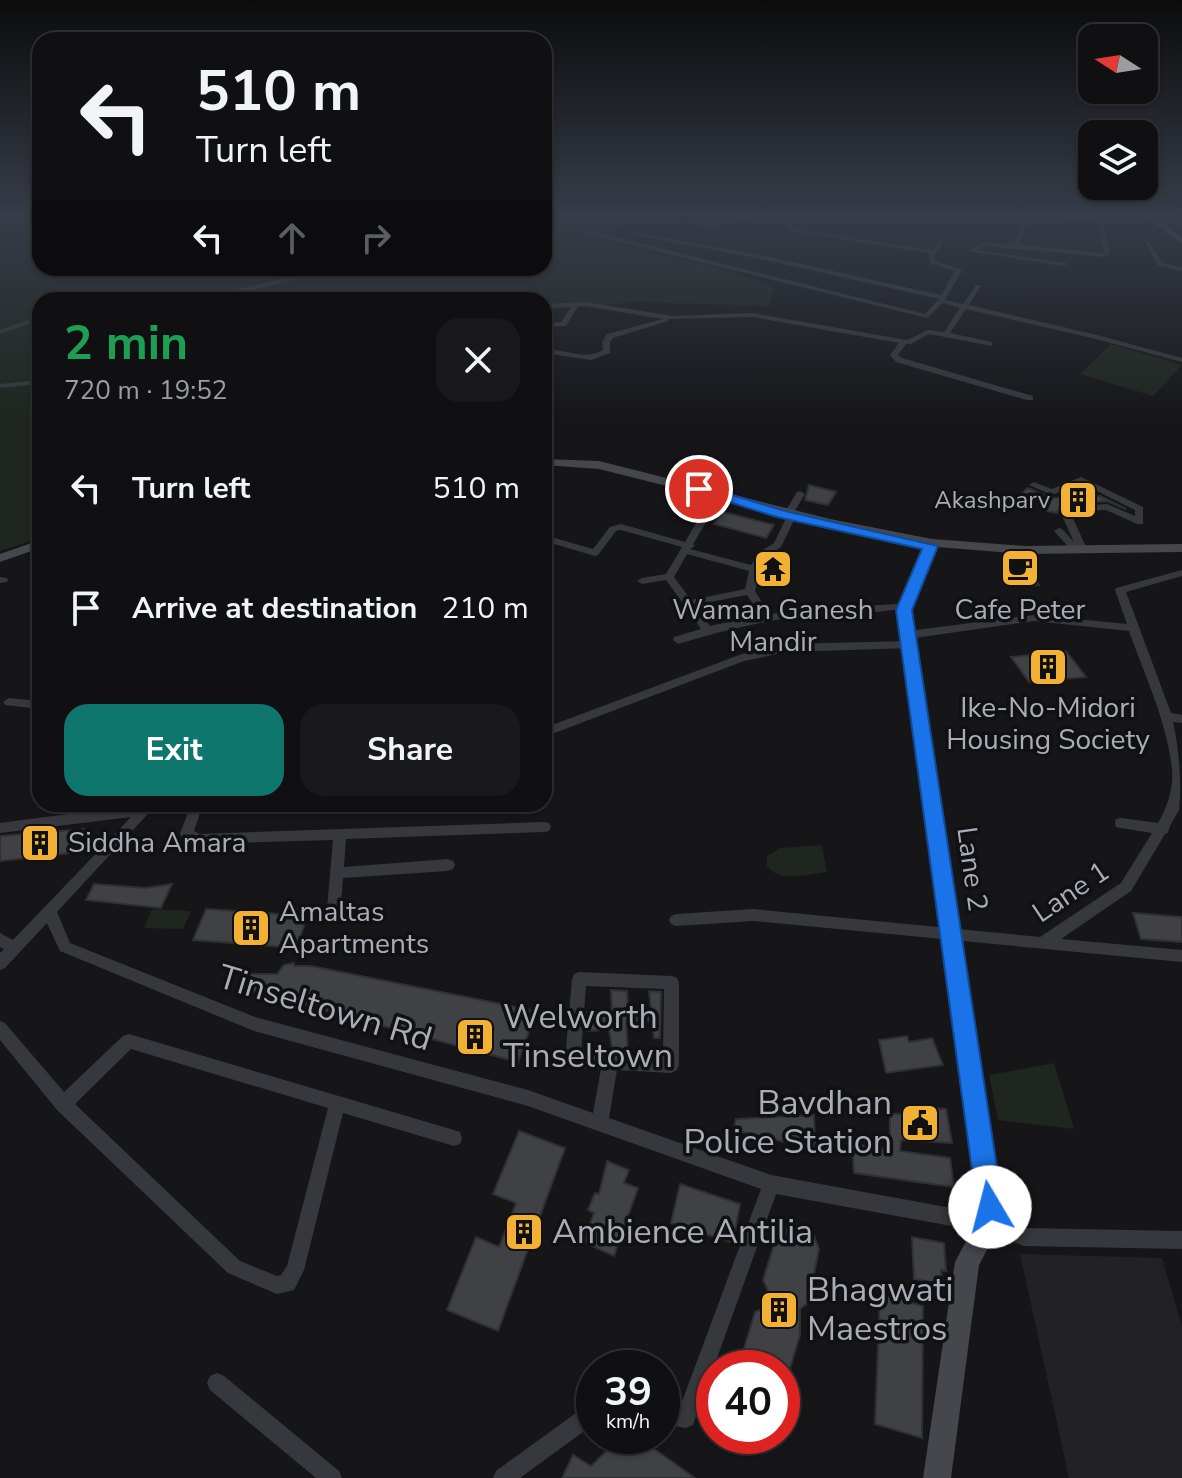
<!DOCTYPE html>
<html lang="en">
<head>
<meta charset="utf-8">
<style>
	:root { --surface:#101012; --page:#19191b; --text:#f1f3f6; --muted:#9c9d9f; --line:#303032; --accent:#0f766e }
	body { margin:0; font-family:"Nunito Sans",sans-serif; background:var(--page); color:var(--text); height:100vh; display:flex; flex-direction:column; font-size:30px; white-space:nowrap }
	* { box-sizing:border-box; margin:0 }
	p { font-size:26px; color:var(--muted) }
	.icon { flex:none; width:44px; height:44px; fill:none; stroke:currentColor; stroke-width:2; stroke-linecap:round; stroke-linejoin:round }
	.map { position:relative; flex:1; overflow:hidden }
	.panel { position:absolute; left:32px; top:292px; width:520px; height:520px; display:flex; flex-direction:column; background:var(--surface); border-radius:24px; box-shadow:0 2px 6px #0004,0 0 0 2px var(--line) }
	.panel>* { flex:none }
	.hud { position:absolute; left:32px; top:32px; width:520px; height:244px; border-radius:24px; box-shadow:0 2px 6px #0004,0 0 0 2px var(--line); background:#101012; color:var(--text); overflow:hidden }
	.needle { width:52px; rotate:282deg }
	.fabs { position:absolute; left:1078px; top:24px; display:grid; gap:16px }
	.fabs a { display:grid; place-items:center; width:80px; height:80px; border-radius:16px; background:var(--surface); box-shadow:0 2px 6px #0004,0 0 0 2px var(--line); font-size:40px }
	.speed { position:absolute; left:576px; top:1350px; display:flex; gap:16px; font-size:40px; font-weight:700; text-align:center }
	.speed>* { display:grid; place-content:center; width:104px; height:104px; border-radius:50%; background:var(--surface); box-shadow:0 2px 6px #0004,0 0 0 2px var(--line); line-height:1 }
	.speed small { font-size:20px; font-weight:400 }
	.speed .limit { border:12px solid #d22; background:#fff; color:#111 }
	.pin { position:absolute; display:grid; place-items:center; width:68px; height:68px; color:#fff; margin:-34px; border:4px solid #fff; border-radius:50%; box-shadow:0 2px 8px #0007 }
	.me { position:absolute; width:88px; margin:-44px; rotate:352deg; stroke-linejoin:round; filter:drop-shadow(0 0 6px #0008) }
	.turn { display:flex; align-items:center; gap:28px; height:168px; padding:0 32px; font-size:36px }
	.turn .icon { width:104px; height:104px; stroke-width:2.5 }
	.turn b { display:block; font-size:56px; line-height:68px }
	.lanes { display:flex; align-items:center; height:76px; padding:0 32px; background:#0003; justify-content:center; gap:40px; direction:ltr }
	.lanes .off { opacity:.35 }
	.round { display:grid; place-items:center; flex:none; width:84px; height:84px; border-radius:24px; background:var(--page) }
	.headline { display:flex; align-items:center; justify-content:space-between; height:136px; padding:0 32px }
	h1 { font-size:48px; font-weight:700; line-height:60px; color:#1e9e55 }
	.primary-button { display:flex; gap:16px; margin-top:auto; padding:16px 32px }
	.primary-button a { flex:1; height:92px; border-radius:24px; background:var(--accent); color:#fff; font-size:32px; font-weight:700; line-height:92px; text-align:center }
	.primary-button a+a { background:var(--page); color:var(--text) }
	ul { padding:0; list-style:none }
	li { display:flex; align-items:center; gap:24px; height:120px; padding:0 32px }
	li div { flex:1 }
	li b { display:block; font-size:30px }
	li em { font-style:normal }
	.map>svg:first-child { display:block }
	.built { fill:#222225 }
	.green { fill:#1e261f }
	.building { fill:#404145; stroke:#303034; stroke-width:2 }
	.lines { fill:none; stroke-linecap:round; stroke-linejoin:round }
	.street { fill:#37383d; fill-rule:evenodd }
	.secondary { fill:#45474d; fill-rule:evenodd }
	.primary { fill:#53555c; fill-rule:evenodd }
	.route { fill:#1a73e8; stroke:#114b97; stroke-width:2 }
	.labels { text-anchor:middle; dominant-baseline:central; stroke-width:7; stroke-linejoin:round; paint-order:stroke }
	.far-poi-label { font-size:24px; fill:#a8adb8; stroke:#111113; text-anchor:end }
	.poi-label { font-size:28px; fill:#a8adb8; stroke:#111113 }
	.street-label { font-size:28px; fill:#a8adb8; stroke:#111113 }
	.near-street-label { font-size:34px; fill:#a8adb8; stroke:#111113 }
	.near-poi-label { font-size:34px; fill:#a8adb8; stroke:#111113; text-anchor:start }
</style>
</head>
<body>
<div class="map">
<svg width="1182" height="1478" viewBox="0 0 1182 1478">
	<rect width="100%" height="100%" fill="#161618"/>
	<!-- built -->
	<path class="built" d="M1020 1254 1162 1258 1182 1327V1478H1069Z"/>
	<!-- green -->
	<path class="green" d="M0 214H40V268H544V214H653L619 226 611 241C665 261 724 262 774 288L769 306 633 302 544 310V300H40V538L0 551Z
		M1111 344 1182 365 1153 396 1080 374Z
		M822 845 827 872C806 874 781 884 767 866V856L780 848Z
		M152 909 191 911 183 929 144 928Z
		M1054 1063 1074 1129 998 1120 989 1075Z"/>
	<!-- building -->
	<path class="building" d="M809 485 836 492 828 505 805 500Z
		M1028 488 1051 498 1100 496 1126 509 1107 501 1061 504 1057 513 1047 511 1046 503 1022 493Z
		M723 512 774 525 766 538 714 524Z
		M770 557 790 560 784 584 760 580 764 564Z
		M1026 565 1039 585 1020 586 1008 566Z
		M1066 651 1086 677 1029 682 1011 657Z
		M84 829 78 852 0 861V836Z
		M94 884 146 888 172 884 161 908 86 900Z
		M206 909 292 915 305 922 297 948 193 940Z
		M1133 913 1182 917V942L1141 939Z
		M294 963V966H311L536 1011 518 1062 241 988 249 974H277L284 965Z
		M611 990 627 991 628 1011 651 1009 649 991 661 992 660 1038H654L652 1021 626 1023 628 1052H613L609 1030 586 1031 587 1012 612 1011Z
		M907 1036 909 1042 932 1038 943 1065 886 1073 879 1040Z
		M925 1108 946 1109 952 1143 901 1140 900 1151 950 1158 954 1187 854 1173 852 1144 890 1150V1114L926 1113Z
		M814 1115 815 1149 733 1130 736 1119Z
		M519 1131 565 1148 498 1331 447 1310 476 1237 499 1247 516 1203 493 1194Z
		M607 1161 629 1170 624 1183 638 1188 614 1256 583 1242 594 1213 588 1210 595 1193 599 1194Z
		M680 1184 740 1204 733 1243 671 1223Z
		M792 1223 812 1231 819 1249 808 1303 800 1309V1335L784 1388 782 1368 739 1365 755 1312 767 1307 770 1295 763 1280 778 1232Z
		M912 1237 944 1243 946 1271 941 1270 942 1284 914 1279Z
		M880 1294 923 1306 922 1438 875 1424Z
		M622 1436H636L695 1478H562L573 1455 591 1466Z"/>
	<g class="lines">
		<!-- street -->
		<path class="street" d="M1023 214H1029L1020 245 1102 253 1104 252 1097 221 1044 214 1097 217 1096 214H1102L1110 253 1103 257 984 246 977 250 1066 263 1067 264 1064 266 968 251 983 242 1014 244Z
			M740 216 789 220 792 222V228L932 250 941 239H945L935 254V261L962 270 945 300 963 304 976 285H980L981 286 969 305 1097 335 1182 358V362L1096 339 966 309 950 333 992 342V346L929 334 911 344H906L898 355 902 358 1033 396V400H1027L896 362 890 355 899 343 752 317 669 319 668 321 613 338 610 342V353L591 360 544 353V349C565 349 584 361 603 350L602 342 607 334 663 319 586 306H578L566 326 544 327V323L561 322 571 307 544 308V304L586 302 673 316 752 313 907 340 928 330 944 332 960 308 943 303 927 318 575 231 544 234V230L575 227 925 314 939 299 766 260 630 234 633 232 766 256 941 295 955 271 930 263 929 253 789 231 786 229V224L740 220 712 227 670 220 673 218 712 223Z
			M1165 221 1182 222V226L1163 224Z
			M1145 242H1149L1162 263 1182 267V271L1158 266Z
			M322 268H330L348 273 345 275 326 271 253 290 192 300H176L253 286Z
			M40 316V320L0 334V330Z
			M40 380V384L0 388V384Z
			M1081 477 1143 507V524H1137L1106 510 1070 512 1087 549 1082 552 1072 551 1054 531 1059 528 1062 529 1074 542 1059 509 1061 507 1107 504 1135 516V510L1081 483 1052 495 1029 485 1034 482 1052 489Z
			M800 491 805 494 793 514 796 516 781 547 768 555 761 563 755 591 769 614 813 609 896 604 900 605 901 607 900 609C871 614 841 613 812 615 766 620 723 630 678 644L673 640 674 637 701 629 686 607 682 606V602L666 580 642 584 637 581 642 578 666 574 682 547 621 530 616 531 598 555 595 556 544 541V535L593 549 610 527 621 524 685 542 711 498 716 495 721 498 693 544 695 546 690 549 751 565 761 551 774 543 788 514 785 512 797 492ZM687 554 749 571 745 589 691 600 674 577ZM747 595 760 615 710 626 695 605Z
			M1182 570V576L1126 592 1171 713 1182 715V723L1173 722C1179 748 1182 784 1179 810 1175 818 1169 825 1168 833L1165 834 1131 891 1061 939 1182 950V962L753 921 676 926 671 924 669 920 671 916 676 914 753 909 1040 937 1121 883 1152 833 1121 828 1116 827 1115 823 1116 819 1121 818 1158 823C1167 808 1174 787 1172 769 1167 722 1145 676 1129 631L1034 621 908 639 903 635 908 631 1034 615 1127 624 1115 590 1116 588Z
			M0 577 7 578 8 580 7 582 0 583Z
			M909 641 913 642 914 645 913 648 788 652 744 661 544 737V728L742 654 788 644Z
			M9 698 40 701V709L5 705 3 702Z
			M143 804H157L57 912 70 943 255 1017 528 1090 593 1113 601 1069 573 1068 567 1065 565 1060 572 979 574 974 579 972 672 976 677 978 679 983V1065L677 1070 671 1073 617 1070 609 1118 771 1175 979 1213 985 1216 988 1222 985 1228 979 1231 776 1194 693 1425 686 1428 662 1424V1404L680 1407 761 1189 528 1106 254 1031 60 951 47 923 5 968 0 970V953L4 949 0 947V933L13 940 131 817 0 833V823ZM586 986 664 989 663 1057 581 1053Z
			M191 804H203L194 831 200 834 544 822 549 823 551 827 549 831 544 832 346 839 344 867 448 859 453 861 455 865 453 869 448 871 343 878 340 915 338 919 333 921 301 919 296 917 294 913 296 909 301 907 327 909 333 840 199 844 182 838 180 834Z
			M0 1021 5 1023 64 1092 123 1036 129 1034 454 1130 460 1132 462 1138 460 1144 454 1146 343 1113 304 1270 294 1290 277 1294 228 1273 57 1110 0 1040ZM131 1049 328 1108 287 1266 281 1275 277 1276 240 1261 75 1104Z
			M1001 1220 1024 1228 1182 1231V1249L1024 1246 995 1235 992 1229 995 1223Z
			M217 1373 224 1376 339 1471 342 1478H316L210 1390 207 1383 210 1376Z
			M594 1402V1424L520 1478H493L496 1471 587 1405Z"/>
		<!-- secondary -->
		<path class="secondary" d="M544 459 599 461 830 519 932 539 1025 546 1182 544V552L1025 554 937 547 911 610 1000 1199 1010 1205 1015 1220 1009 1236 990 1244 979 1265 951 1478H923L955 1262 971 1232C966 1220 967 1209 977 1201L897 610 925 545 830 527 599 469 544 465Z
			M40 540V548L0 562V554Z"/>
		<!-- primary -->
		<path class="primary" d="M1142 214H1152L1182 237V244Z"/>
	</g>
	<!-- sky -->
	<linearGradient id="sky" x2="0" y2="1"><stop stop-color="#0c0c0d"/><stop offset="0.51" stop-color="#363c48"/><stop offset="1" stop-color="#363c48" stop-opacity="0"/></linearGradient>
	<rect width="1182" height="421" fill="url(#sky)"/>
	<!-- route -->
	<path class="route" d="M699 485 785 511 938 546 912 610 1003 1207 999 1217 990 1221 980 1217 977 1207 896 610 922 549 777 517 687 489Z"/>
	<!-- icons -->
	<defs>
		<g id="building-square" transform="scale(2)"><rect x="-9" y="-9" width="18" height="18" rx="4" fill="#f2b134" stroke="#111113"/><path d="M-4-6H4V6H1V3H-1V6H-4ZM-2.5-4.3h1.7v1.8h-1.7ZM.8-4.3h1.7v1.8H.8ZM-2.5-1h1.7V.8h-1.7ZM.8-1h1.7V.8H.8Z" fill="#111"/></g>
		<g id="cafe-square" transform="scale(2)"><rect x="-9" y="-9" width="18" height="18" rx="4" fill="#f2b134" stroke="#111113"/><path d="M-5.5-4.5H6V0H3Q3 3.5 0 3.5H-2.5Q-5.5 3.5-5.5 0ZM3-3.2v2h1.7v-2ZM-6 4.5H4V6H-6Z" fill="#111"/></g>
		<g id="temple-square" transform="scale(2)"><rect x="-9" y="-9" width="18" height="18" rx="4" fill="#f2b134" stroke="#111113"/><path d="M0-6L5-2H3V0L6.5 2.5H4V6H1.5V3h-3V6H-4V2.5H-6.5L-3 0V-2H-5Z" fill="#111"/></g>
		<g id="civic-square" transform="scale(2)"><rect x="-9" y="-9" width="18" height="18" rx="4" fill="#f2b134" stroke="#111113"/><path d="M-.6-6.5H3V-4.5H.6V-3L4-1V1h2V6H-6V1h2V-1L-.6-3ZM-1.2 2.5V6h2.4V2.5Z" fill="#111"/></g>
	</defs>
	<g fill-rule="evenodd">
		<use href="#building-square" x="1078" y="500"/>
		<use href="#cafe-square" x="1020" y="568"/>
		<use href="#temple-square" x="773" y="569"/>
		<use href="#building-square" x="1048" y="667"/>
		<use href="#building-square" x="40" y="843"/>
		<use href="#building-square" x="251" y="928"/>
		<use href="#building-square" x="475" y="1037"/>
		<use href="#civic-square" x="920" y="1123"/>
		<use href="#building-square" x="524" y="1232"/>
		<use href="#building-square" x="779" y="1310"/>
	</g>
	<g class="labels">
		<!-- far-poi labels -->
		<g class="far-poi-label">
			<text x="1050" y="500">Akashparv</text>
		</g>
		<!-- poi labels -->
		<g class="poi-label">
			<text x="773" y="610">Waman Ganesh<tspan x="773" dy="32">Mandir</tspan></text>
			<text x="1020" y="610">Cafe Peter</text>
			<text x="1048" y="708">Ike-No-Midori<tspan x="1048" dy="32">Housing Society</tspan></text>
			<text x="68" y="843" text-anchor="start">Siddha Amara</text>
			<text x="279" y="912" text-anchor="start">Amaltas<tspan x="279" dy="32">Apartments</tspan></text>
		</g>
		<!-- street labels -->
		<g class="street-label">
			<text transform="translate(972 869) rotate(82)">Lane 2</text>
			<text transform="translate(1071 892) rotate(-34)">Lane 1</text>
		</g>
		<!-- near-street labels -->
		<g class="near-street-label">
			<text transform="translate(325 1008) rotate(17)">Tinseltown Rd</text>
		</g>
		<!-- near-poi labels -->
		<g class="near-poi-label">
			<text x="503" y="1017">Welworth<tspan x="503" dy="39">Tinseltown</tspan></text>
			<text x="892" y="1103" text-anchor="end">Bavdhan<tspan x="892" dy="39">Police Station</tspan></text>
			<text x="552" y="1232">Ambience Antilia</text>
			<text x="807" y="1290">Bhagwati<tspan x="807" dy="39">Maestros</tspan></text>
		</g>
	</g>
</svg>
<div class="fabs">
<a><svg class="needle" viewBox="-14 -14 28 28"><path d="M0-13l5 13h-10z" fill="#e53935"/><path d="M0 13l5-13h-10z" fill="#9c9d9f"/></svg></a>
<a><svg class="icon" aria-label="layers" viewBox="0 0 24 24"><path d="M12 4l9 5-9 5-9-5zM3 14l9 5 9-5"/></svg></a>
</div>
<div class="speed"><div>39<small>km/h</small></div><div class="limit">40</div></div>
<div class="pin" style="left:699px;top:489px;background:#d93025"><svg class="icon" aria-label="arrive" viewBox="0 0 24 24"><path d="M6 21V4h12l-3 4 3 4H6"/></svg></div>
<svg class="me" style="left:990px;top:1207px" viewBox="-20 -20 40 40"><circle r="19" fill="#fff"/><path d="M0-13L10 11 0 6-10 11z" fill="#1a73e8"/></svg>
<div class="hud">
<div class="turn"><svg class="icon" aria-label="left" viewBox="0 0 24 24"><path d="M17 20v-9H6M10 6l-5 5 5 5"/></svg><div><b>510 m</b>Turn left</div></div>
<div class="lanes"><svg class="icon" aria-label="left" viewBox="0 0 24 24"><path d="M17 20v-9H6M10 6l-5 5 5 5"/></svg><svg class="icon off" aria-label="ahead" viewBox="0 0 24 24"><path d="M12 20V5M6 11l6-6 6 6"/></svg><svg class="icon off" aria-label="right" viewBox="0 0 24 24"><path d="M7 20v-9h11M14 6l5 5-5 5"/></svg></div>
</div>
<section class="panel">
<div class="headline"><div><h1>2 min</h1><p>720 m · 19:52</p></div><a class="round"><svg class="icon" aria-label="close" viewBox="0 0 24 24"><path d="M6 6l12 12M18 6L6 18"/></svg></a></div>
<ul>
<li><svg class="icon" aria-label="left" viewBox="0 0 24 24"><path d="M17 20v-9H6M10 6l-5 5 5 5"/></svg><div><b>Turn left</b></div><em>510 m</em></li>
<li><svg class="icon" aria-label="arrive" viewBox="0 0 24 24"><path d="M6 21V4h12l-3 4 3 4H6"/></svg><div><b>Arrive at destination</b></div><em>210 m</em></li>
</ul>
<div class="primary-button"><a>Exit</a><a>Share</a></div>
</section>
</div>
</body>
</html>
